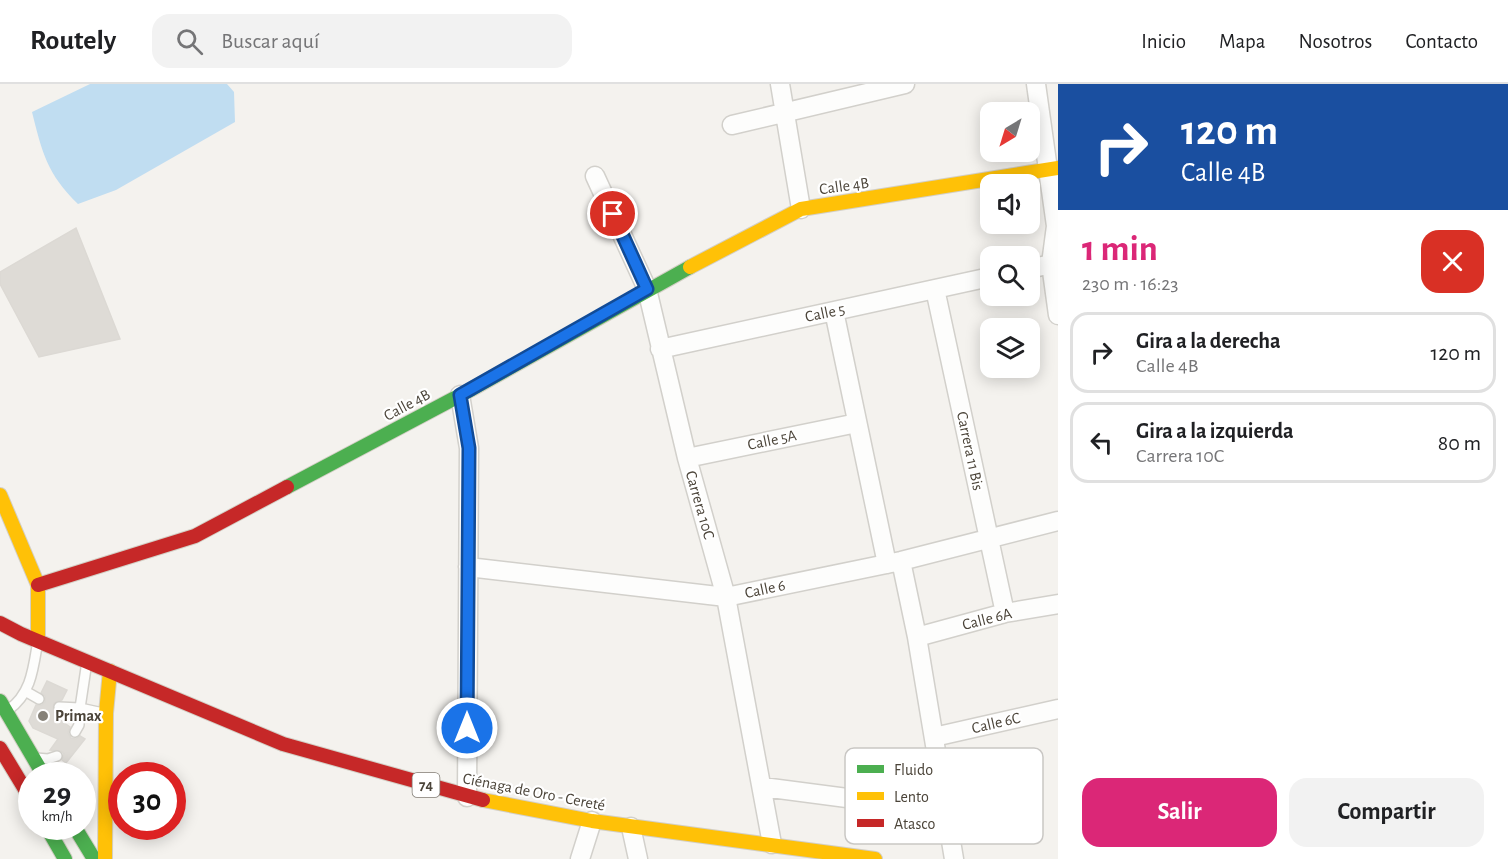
<!DOCTYPE html>
<html lang="es">
<head>
<meta charset="utf-8">
<style>
	:root { --surface:#fff; --page:#f2f2f2; --text:#202124; --muted:#757577; --line:#e0e0e0; --accent:#db2777 }
	body { margin:0; font-family:"Alegreya Sans",sans-serif; background:var(--page); color:var(--text); height:100vh; display:flex; flex-direction:column; font-size:22px; white-space:nowrap }
	* { box-sizing:border-box; margin:0 }
	p { font-size:20px; color:var(--muted) }
	.icon { flex:none; width:33px; height:33px; fill:none; stroke:currentColor; stroke-width:2; stroke-linecap:round; stroke-linejoin:round }
	.map { position:relative; flex:1; overflow:hidden }
	.panel { display:flex; flex-direction:column; background:var(--surface); width:450px }
	.panel>* { flex:none }
	.banner { background:#1a4fa0; color:#fff; overflow:hidden }
	.needle { width:39px; rotate:218deg }
	.controls { position:absolute; left:980px; top:18px; display:grid; gap:12px }
	.controls a { display:grid; place-items:center; width:60px; height:60px; border-radius:12px; background:var(--surface); box-shadow:0 3px 15px #0003; font-size:30px }
	.speed { position:absolute; left:18px; top:678px; display:flex; gap:12px; font-size:30px; font-weight:700; text-align:center }
	.speed>* { display:grid; place-content:center; width:78px; height:78px; border-radius:50%; background:var(--surface); box-shadow:0 3px 15px #0003; line-height:1 }
	.speed small { font-size:15px; font-weight:400 }
	.speed .limit { border:9px solid #d22; background:#fff; color:#111 }
	.pin { position:absolute; display:grid; place-items:center; width:51px; height:51px; color:#fff; margin:-26px; border:3px solid #fff; border-radius:50%; box-shadow:0 2px 6px #0007 }
	.me { position:absolute; width:66px; margin:-33px; rotate:0deg; stroke-linejoin:round; filter:drop-shadow(0 0 4px #0008) }
	.turn { display:flex; align-items:center; gap:21px; height:126px; padding:0 24px; font-size:27px }
	.turn .icon { width:78px; height:78px; stroke-width:2.5 }
	.turn b { display:block; font-size:42px; line-height:51px }
	.round { display:grid; place-items:center; flex:none; width:63px; height:63px; border-radius:18px; background:var(--page) }
	.overview { display:flex; align-items:center; justify-content:space-between; height:102px; padding:0 24px }
	h1 { font-size:36px; font-weight:700; line-height:45px; color:var(--accent) }
	.action { display:flex; gap:12px; margin-top:auto; padding:12px 24px }
	.action a { flex:1; height:69px; border-radius:18px; background:var(--accent); color:#fff; font-size:24px; font-weight:700; line-height:69px; text-align:center }
	.action a+a { background:var(--page); color:var(--text) }
	ul { padding:0; list-style:none }
	li { display:flex; align-items:center; gap:18px; height:81px; margin:0 12px 9px; padding:0 12px; border:3px solid var(--line); border-radius:18px }
	li div { flex:1 }
	li b { display:block; font-size:22px }
	li em { font-style:normal }
	header { display:flex; align-items:center; gap:36px; box-sizing:border-box; height:84px; padding:0 30px; background:var(--surface); border-bottom:2px solid var(--line) }
	header strong { font-size:28px }
	nav { display:flex; gap:33px; margin-inline-start:auto; font-size:21px }
	.search { width:420px; height:54px; background:var(--page); display:flex; align-items:center; gap:15px; box-sizing:border-box; padding:0 21px; border-radius:18px; color:var(--muted); font-size:22px }
	main { display:flex; flex:1; min-height:0 }
	.map>svg:first-child { display:block }
	.water { fill:#c0ddf1 }
	.building { fill:#dedbd6; stroke:#dcd9d4; stroke-width:1.5 }
	.lines { fill:none; stroke-linecap:round; stroke-linejoin:round }
	.lane-casing { stroke:#d2d0cb; stroke-width:12 }
	.street-casing { stroke:#d2d0cb; stroke-width:21 }
	.fast-casing { stroke:#d3cfc5; stroke-width:16 }
	.slow-casing { stroke:#d3cfc5; stroke-width:16 }
	.jam-casing { stroke:#d3cfc5; stroke-width:16 }
	.lane { stroke:#fdfdfc; stroke-width:9 }
	.street { stroke:#fdfdfc; stroke-width:18 }
	.fast { stroke:#4caf50; stroke-width:14 }
	.slow { stroke:#ffc107; stroke-width:14 }
	.jam { stroke:#c62828; stroke-width:14 }
	.route-casing { stroke:#114b97; stroke-width:15 }
	.route { stroke:#1a73e8; stroke-width:10 }
	.poi-dot { fill:#868178; stroke:#fff; stroke-width:2 }
	.labels { text-anchor:middle; dominant-baseline:central; stroke-width:4.5; stroke-linejoin:round; paint-order:stroke }
	.shield { fill:#fff; stroke:#817c74; stroke-width:1.5 }
	.shield-label { font-size:15px; font-weight:bold; fill:#4b4439 }
	.street-label { font-size:16px; fill:#4b4439; stroke:#fff }
	.poi-label { font-size:16px; font-weight:bold; fill:#4b4439; stroke:#fff; text-anchor:start }
	.key { fill:#fff; stroke:#c9c7c4; stroke-width:1.5 }
	.key-label { font-size:16px; fill:#4b4439 }
</style>
</head>
<body>
<header>
<strong>Routely</strong>
<div class="search"><svg class="icon" aria-label="search" viewBox="0 0 24 24"><circle cx="10" cy="10" r="6"/><path d="M15 15l6 6"/></svg>Buscar aquí</div>
<nav><a>Inicio</a><a>Mapa</a><a>Nosotros</a><a>Contacto</a></nav>
</header>
<main>
<div class="map">
<svg width="1058" height="775" viewBox="0 0 1058 775">
	<rect width="100%" height="100%" fill="#f4f2ee"/>
	<!-- water -->
	<path class="water" d="M90 0H227L234 8 235 38 116 106 78 120C47 90 42 68 32 28Z"/>
	<!-- building -->
	<path class="building" d="M76 144 120 255 39 273 0 200V188Z
		M47 597 67 606 62 616 54 619 53 626 56 629 55 632 70 643 68 649 71 654 76 655 80 652 85 655 66 679 62 676 64 670 61 667 50 666 58 655 33 644 29 637 36 621H42L45 618V612L41 609Z"/>
	<g class="lines">
		<!-- lane casing -->
		<g class="lane-casing">
			<path id="lane" d="M86 584 80 624 103 629
				M25 607 39 615
				M59 623 80 624 79 641 75 648
				M8 626C30 611 33 587 37 562
				M36 674 48 675 57 672"/>
		</g>
		<!-- street casing -->
		<g class="street-casing">
			<path id="street" d="M780 0 801 125
				M1036 0 1056 142 1051 180 1058 231
				M732 41 905 0
				M595 92 647 205 687 374 726 513 772 760
				M1029 185 1051 180
				M935 205 1005 529
				M834 227 887 480
				M660 265 990 193
				M460 311 469 364 467 713
				M687 374 857 339
				M901 477 917 553 954 775
				M468 483 726 513 901 477 1058 437
				M917 553 1005 529 1058 520
				M934 653 1058 625
				M763 703 847 714 940 692
				M631 743 638 775
				M580 775 592 737"/>
		</g>
		<!-- fast casing -->
		<g class="fast-casing">
			<path id="fast" d="M287 403 472 305 690 183
				M0 617 44 692
				M46 742 65 775
				M74 742 94 775"/>
		</g>
		<!-- slow casing -->
		<g class="slow-casing">
			<path id="slow" d="M690 183 801 125 1058 84
				M0 411 38 501V556
				M483 716 592 737 875 775
				M105 775 106 629 110 587"/>
		</g>
		<!-- jam casing -->
		<g class="jam-casing">
			<path id="jam" d="M38 501 195 452 287 403
				M0 539 21 550 283 660 483 716
				M0 664 32 717"/>
		</g>
		<!-- lane -->
		<use href="#lane" class="lane"/>
		<!-- street -->
		<use href="#street" class="street"/>
		<!-- fast -->
		<use href="#fast" class="fast"/>
		<!-- slow -->
		<use href="#slow" class="slow"/>
		<!-- jam -->
		<use href="#jam" class="jam"/>
	</g>
	<g class="lines">
		<!-- route casing -->
		<g class="route-casing">
			<path id="route" d="M467 644 469 364 460 311 647 205 613 130"/>
		</g>
		<!-- route -->
		<use href="#route" class="route"/>
	</g>
	<!-- markers -->
	<circle class="poi-dot" cx="43" cy="632" r="6"/>
	<g class="labels">
		<!-- shield labels -->
		<rect class="shield" x="412.5" y="689" width="27" height="24" rx="4.5"/>
		<g class="shield-label">
			<text x="426" y="701">74</text>
		</g>
		<!-- street labels -->
		<g class="street-label">
			<text transform="translate(844 102) rotate(-8)">Calle 4B</text>
			<text transform="translate(825 229) rotate(-12)">Calle 5</text>
			<text transform="translate(407 321) rotate(-28)">Calle 4B</text>
			<text transform="translate(772 356) rotate(-12)">Calle 5A</text>
			<text transform="translate(970 367) rotate(78)">Carrera 11 Bis</text>
			<text transform="translate(700 421) rotate(74)">Carrera 10C</text>
			<text transform="translate(765 505) rotate(-12)">Calle 6</text>
			<text transform="translate(987 535) rotate(-14)">Calle 6A</text>
			<text transform="translate(996 639) rotate(-13)">Calle 6C</text>
			<text transform="translate(534 708) rotate(11)">Ciénaga de Oro - Cereté</text>
		</g>
		<!-- poi labels -->
		<g class="poi-label">
			<text x="55" y="632">Primax</text>
		</g>
	</g>
	<!-- legend -->
	<rect x="845" y="664" width="198" height="96" rx="9" class="key"/>
	<rect x="857" y="681" width="27" height="8" fill="#4caf50"/>
	<rect x="857" y="708" width="27" height="8" fill="#ffc107"/>
	<rect x="857" y="735" width="27" height="8" fill="#c62828"/>
	<g class="key-label">
		<text x="894" y="691">Fluido</text>
		<text x="894" y="718">Lento</text>
		<text x="894" y="745">Atasco</text>
	</g>
</svg>
<div class="controls">
<a><svg class="needle" viewBox="-14 -14 28 28"><path d="M0-13l5 13h-10z" fill="#e53935"/><path d="M0 13l5-13h-10z" fill="#757577"/></svg></a>
<a><svg class="icon" aria-label="sound" viewBox="0 0 24 24"><path d="M4 9h4l5-4v14l-5-4H4zM17 9q2 3 0 6"/></svg></a>
<a><svg class="icon" aria-label="search" viewBox="0 0 24 24"><circle cx="10" cy="10" r="6"/><path d="M15 15l6 6"/></svg></a>
<a><svg class="icon" aria-label="layers" viewBox="0 0 24 24"><path d="M12 4l9 5-9 5-9-5zM3 14l9 5 9-5"/></svg></a>
</div>
<div class="speed"><div>29<small>km/h</small></div><div class="limit">30</div></div>
<div class="pin" style="left:613px;top:130px;background:#d93025"><svg class="icon" aria-label="arrive" viewBox="0 0 24 24"><path d="M6 21V4h12l-3 4 3 4H6"/></svg></div>
<svg class="me" style="left:467px;top:644px" viewBox="-20 -20 40 40"><circle r="17" fill="#1a73e8" stroke="#fff" stroke-width="3"/><path d="M0-11L8 9 0 5-8 9z" fill="#fff"/></svg>
</div>
<section class="panel">
<div class="banner">
<div class="turn"><svg class="icon" aria-label="right" viewBox="0 0 24 24"><path d="M7 20v-9h11M14 6l5 5-5 5"/></svg><div><b>120 m</b>Calle 4B</div></div>
</div>
<div class="overview"><div><h1>1 min</h1><p>230 m · 16:23</p></div><a class="round" style="background:#d93025;color:#fff"><svg class="icon" aria-label="close" viewBox="0 0 24 24"><path d="M6 6l12 12M18 6L6 18"/></svg></a></div>
<ul>
<li><svg class="icon" aria-label="right" viewBox="0 0 24 24"><path d="M7 20v-9h11M14 6l5 5-5 5"/></svg><div><b>Gira a la derecha</b><p>Calle 4B</p></div><em>120 m</em></li>
<li><svg class="icon" aria-label="left" viewBox="0 0 24 24"><path d="M17 20v-9H6M10 6l-5 5 5 5"/></svg><div><b>Gira a la izquierda</b><p>Carrera 10C</p></div><em>80 m</em></li>
</ul>
<div class="action"><a>Salir</a><a>Compartir</a></div>
</section>
</main>
</body>
</html>
